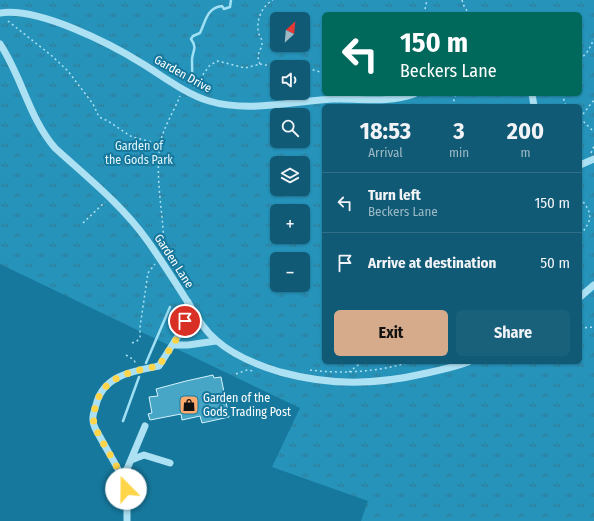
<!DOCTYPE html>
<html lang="en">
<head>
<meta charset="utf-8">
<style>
	:root { --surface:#105a76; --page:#19607b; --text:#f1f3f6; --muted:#9cb9c5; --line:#306f88; --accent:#d6ab8b }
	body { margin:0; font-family:"Fira Sans Condensed",sans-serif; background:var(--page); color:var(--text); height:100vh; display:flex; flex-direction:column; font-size:15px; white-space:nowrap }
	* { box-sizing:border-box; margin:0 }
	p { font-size:13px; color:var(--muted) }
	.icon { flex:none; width:22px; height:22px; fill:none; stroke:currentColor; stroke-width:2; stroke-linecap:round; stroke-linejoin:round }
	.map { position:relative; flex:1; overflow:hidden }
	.sheet { position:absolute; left:322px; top:104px; width:260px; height:260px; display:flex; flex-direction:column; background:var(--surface); border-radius:6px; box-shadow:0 1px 3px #0004 }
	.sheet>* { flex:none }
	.top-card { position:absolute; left:322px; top:12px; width:260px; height:84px; border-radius:6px; box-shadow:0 1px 3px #0004; background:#00695c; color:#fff; overflow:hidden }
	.needle { width:26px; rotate:26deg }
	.tools { position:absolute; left:270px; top:12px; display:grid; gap:8px }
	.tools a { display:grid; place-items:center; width:40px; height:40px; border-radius:6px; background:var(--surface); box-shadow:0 1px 3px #0004; font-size:20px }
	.pin { position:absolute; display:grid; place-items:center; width:34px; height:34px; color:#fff; margin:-17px; border:2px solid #fff; border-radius:50%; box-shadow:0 1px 4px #0007 }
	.me { position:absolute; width:44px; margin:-22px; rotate:338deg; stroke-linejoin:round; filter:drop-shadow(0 0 3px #0008) }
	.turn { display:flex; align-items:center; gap:14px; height:84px; padding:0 12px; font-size:18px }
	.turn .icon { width:52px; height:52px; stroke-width:2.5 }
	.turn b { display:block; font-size:28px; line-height:34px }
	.eta { display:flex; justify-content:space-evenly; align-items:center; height:68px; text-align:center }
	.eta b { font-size:24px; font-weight:700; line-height:28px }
	.primary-button { display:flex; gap:8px; margin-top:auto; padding:8px 12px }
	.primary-button a { flex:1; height:46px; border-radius:6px; background:var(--accent); color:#111; font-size:16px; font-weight:700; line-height:46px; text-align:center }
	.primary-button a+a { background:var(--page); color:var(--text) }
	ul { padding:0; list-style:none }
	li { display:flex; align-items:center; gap:12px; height:60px; padding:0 12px; border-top:1px solid var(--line) }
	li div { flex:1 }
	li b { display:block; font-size:15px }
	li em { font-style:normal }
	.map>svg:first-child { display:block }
	.grass { fill:url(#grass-tufts); fill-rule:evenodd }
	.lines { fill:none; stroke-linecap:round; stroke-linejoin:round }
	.stream { stroke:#9fe0f5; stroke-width:2.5 }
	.building { fill:#47a5c6; stroke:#d5f3fd }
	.path { stroke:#ace1f3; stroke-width:1.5; stroke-dasharray:2 3; stroke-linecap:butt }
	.minor { stroke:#ace1f3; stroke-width:7 }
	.route { stroke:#ffd54a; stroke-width:7; stroke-dasharray:0 12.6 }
	.labels { text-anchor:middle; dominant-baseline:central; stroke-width:4; stroke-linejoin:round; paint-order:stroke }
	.street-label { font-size:12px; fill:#fff; stroke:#16789d }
	.park-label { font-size:12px; fill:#e2f7fe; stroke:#16789d }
	.poi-label { font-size:12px; fill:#fff; stroke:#16789d; text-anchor:start }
</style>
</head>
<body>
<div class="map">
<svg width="594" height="521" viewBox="0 0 594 521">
	<defs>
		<pattern id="grass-tufts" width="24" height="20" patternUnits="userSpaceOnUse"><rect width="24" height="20" fill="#2593ba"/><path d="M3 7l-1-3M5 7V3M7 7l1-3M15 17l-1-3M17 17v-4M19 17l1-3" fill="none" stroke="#337a94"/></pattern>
	</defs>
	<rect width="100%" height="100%" fill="#16789d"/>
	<!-- grass -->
	<path class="grass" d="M0 0H594V521H361L368 501 272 467 300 408 0 264ZM324 14H580V94H324ZM277 19H303V45H277ZM277 67H303V93H277ZM324 106H580V362H324ZM277 115H303V141H277ZM277 163H303V189H277ZM277 211H303V237H277ZM277 259H303V285H277Z"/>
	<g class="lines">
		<!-- stream -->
		<path class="stream" d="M191 83C193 75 192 69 192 60 192 51 198 49 191 39L193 36 200 33C206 20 207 8 222 6L224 9 230 7 231 0
			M146 363 170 307
			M123 421 139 377"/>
	</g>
	<!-- building -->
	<path class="building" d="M213 375 214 378 221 377 229 417 202 423 200 416 182 420 181 414 150 420 148 414 152 413 149 397 158 396 156 389 186 381Z"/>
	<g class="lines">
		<!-- path -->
		<path class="path" d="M462 0 464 6 469 14
			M424 14 427 0
			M8 21 52 56 68 71 93 104 99 117 108 121 132 137 160 144
			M580 60 588 51 594 39
			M260 64C255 52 262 52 262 42 262 39 260 37 259 34 255 21 262 6 273 0
			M260 64 277 67
			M285 67 293 66 300 67
			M303 67 324 73
			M194 87 210 65 218 61 245 68 260 64
			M562 94 566 106
			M452 106 456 94
			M580 118 594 100
			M580 118 594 132
			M591 153 594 146
			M580 198C593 213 593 220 580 235
			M83 223 105 202
			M171 261 166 253 164 245C163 212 155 178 160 145 162 130 174 111 180 96
			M580 328 594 327
			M132 343 137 341 140 337V327L148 273 155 264
			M126 355 134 360 136 364
			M310 370C343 374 378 372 410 362
			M349 372 362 362
			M236 374 247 370 253 371"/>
		<!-- minor -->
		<path class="minor" d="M0 13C39 7 111 44 143 64 164 77 186 94 209 101 249 113 292 101 333 99 360 98 387 104 414 94
			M0 44C22 77 29 118 55 148 87 177 122 205 147 240 162 261 175 282 189 304 197 317 204 330 216 340 234 356 257 365 280 372 332 386 375 385 427 373 441 370 455 367 468 362
			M532 94 534 106
			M580 165 594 159
			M580 297 594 285
			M173 345H188L216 341
			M131 460 144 455 170 463
			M121 474 127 469 145 426
			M127 521V489L125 483C118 467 108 452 100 437 97 432 93 426 93 420 92 416 95 409 96 405 103 375 133 371 159 366L183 328 186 314 188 302"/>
	</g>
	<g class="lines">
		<!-- route -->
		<path class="route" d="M126 489C121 469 105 449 96 429 92 420 93 414 96 405 103 376 133 371 159 366L179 335 185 321"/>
	</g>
	<!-- icons -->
	<defs>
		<g id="shop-square" transform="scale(1)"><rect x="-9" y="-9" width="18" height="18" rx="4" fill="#ffab6e" stroke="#16789d"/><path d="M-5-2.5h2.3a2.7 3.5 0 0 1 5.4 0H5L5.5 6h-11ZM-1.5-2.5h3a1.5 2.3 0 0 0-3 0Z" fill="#111"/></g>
	</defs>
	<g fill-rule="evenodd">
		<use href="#shop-square" x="189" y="405"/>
	</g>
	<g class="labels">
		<!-- street labels -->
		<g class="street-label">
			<text transform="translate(183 74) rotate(29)">Garden Drive</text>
			<text transform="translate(174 261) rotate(57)">Garden Lane</text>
		</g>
		<!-- park labels -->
		<g class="park-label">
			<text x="139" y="146">Garden of<tspan x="139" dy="14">the Gods Park</tspan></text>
		</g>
		<!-- poi labels -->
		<g class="poi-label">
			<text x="203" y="398">Garden of the<tspan x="203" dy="14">Gods Trading Post</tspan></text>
		</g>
	</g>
</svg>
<div class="tools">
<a><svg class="needle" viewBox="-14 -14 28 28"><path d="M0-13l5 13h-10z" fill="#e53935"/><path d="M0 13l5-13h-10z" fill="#9cb9c5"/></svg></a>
<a><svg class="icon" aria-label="sound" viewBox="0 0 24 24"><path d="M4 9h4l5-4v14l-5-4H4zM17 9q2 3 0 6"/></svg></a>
<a><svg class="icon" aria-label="search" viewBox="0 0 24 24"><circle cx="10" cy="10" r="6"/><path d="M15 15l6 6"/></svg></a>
<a><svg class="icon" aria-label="layers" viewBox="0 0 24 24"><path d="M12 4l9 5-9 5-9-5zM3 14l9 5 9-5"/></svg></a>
<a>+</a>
<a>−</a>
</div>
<div class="pin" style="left:185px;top:321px;background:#d93025"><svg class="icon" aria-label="arrive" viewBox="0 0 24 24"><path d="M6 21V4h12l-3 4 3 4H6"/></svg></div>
<svg class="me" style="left:126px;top:489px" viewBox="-20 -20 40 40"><circle r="19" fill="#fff"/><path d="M0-13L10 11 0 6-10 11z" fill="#ffd54a"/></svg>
<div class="top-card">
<div class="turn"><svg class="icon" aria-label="left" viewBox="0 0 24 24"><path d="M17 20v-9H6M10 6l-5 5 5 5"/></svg><div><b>150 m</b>Beckers Lane</div></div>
</div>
<section class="sheet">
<div class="eta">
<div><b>18:53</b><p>Arrival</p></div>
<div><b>3</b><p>min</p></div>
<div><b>200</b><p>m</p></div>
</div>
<ul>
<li><svg class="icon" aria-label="left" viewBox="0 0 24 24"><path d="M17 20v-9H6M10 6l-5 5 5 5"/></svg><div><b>Turn left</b><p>Beckers Lane</p></div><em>150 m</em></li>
<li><svg class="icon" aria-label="arrive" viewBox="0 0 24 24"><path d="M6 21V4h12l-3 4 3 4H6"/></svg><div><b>Arrive at destination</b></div><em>50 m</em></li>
</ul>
<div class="primary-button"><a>Exit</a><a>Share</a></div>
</section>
</div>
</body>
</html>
